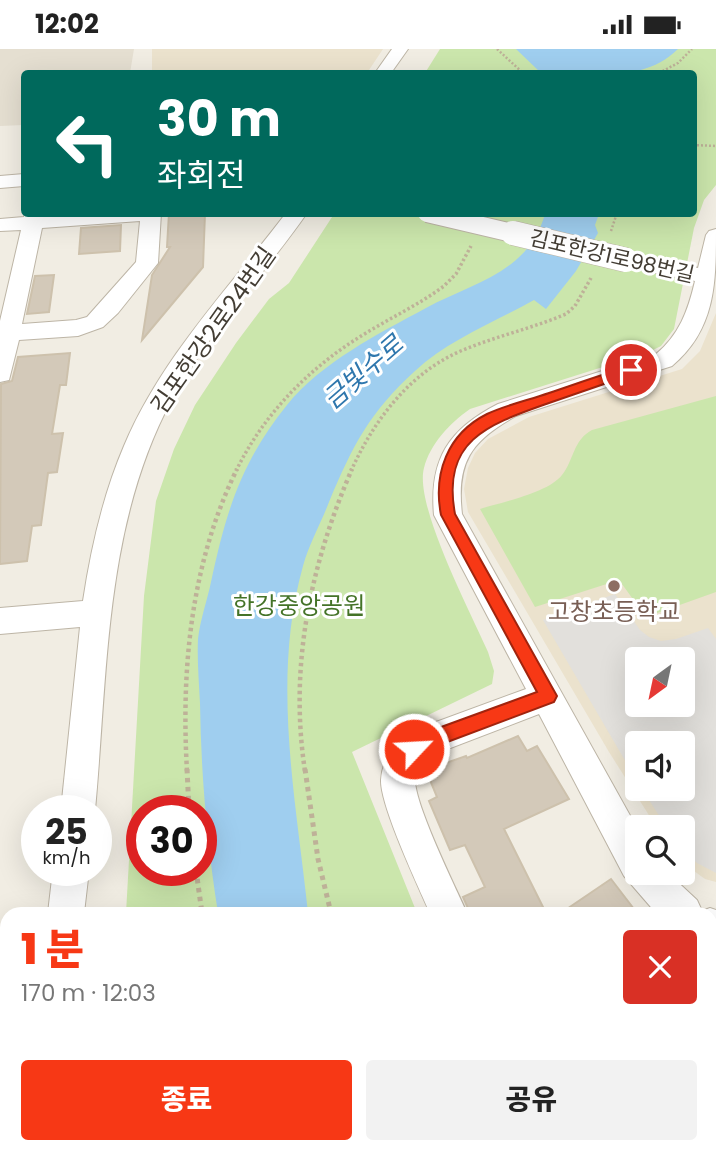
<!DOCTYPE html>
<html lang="ko">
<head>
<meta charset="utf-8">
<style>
	:root { --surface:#fff; --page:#f2f2f2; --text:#222; --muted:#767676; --accent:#f73815 }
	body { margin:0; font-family:Poppins,"Noto Sans KR",sans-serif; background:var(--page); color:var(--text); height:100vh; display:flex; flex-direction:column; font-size:26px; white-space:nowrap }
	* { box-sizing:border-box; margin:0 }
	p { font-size:23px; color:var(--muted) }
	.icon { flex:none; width:38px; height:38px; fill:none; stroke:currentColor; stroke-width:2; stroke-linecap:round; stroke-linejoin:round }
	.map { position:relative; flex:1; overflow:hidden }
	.drawer { position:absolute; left:0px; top:858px; width:718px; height:247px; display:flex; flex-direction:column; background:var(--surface); border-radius:21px 21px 0 0; box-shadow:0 7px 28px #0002 }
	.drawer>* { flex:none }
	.hud { position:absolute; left:21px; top:21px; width:676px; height:147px; border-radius:7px; box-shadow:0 7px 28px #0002; background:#00695c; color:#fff; overflow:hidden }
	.needle { width:46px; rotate:213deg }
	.fabs { position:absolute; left:625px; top:598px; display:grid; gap:14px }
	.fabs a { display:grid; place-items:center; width:70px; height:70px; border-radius:7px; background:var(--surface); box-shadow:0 7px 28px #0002; font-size:35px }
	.speed { position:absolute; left:21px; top:746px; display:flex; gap:14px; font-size:35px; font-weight:700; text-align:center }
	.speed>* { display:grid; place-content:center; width:91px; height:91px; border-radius:50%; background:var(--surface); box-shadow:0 7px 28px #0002; line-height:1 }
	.speed small { font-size:18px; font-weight:400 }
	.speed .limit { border:10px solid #d22; background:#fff; color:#111 }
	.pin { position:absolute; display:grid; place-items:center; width:60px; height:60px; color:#fff; margin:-30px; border:4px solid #fff; border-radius:50%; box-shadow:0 2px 7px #0007 }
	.me { position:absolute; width:77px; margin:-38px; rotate:65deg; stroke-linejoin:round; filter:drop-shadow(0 0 5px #0008) }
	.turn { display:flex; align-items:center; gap:24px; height:147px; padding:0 21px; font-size:32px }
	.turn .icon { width:91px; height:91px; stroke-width:2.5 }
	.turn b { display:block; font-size:49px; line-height:60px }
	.round { display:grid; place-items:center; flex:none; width:74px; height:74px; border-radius:7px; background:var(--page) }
	.head { display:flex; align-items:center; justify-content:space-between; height:119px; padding:0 21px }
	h1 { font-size:42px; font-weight:800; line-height:52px; color:var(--accent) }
	.cta { display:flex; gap:14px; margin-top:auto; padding:14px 21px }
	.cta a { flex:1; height:80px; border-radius:7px; background:var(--accent); color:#fff; font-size:28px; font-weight:800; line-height:80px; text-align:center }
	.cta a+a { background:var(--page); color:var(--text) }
	.status { display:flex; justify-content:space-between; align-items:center; height:49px; padding:0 35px; background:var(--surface); direction:ltr }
	.status svg { height:19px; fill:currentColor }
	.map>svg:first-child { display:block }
	.residential { fill:#e5dfd1 }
	.education { fill:#ebe2cd; fill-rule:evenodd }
	.green { fill:#cbe6ac; fill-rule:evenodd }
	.parking { fill:#e2e0dc; fill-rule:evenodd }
	.water { fill:#9fceef }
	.building { fill:#d3c9b9; stroke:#cdc1ac; stroke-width:2 }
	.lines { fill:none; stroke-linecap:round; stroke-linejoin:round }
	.minor-casing { stroke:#bdb5a6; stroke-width:2 }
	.path-far3 { stroke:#beb198; stroke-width:2.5; stroke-dasharray:2 2; stroke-linecap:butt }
	.path-far2 { stroke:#beb198; stroke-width:3.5; stroke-dasharray:2.5 2.5; stroke-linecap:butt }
	.path-far1 { stroke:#beb198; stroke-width:4.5; stroke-dasharray:3.5 3.5; stroke-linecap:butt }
	.path { stroke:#beb198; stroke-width:5; stroke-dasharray:4.5 4.5; stroke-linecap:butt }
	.minor { fill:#fff; fill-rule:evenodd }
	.minor-bridge-far1-casing { stroke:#bdb5a6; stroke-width:20; stroke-linecap:butt }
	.minor-bridge-casing { stroke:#bdb5a6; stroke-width:25; stroke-linecap:butt }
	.minor-bridge-far1 { stroke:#fff; stroke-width:18 }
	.minor-bridge { stroke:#fff; stroke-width:24 }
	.route { fill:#f73815; stroke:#a1240e; stroke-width:2 }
	.education-dot { fill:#8d6e63; stroke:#fff; stroke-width:2.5 }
	.labels { text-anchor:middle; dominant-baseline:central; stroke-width:6; stroke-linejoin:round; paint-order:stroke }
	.far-street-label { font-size:21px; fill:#433d34; stroke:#fff }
	.street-label { font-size:24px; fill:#433d34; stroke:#fff }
	.park-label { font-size:24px; fill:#447328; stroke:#fff }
	.education-label { font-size:24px; fill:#785e54; stroke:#fff }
	.water-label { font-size:26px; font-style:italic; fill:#2f77ad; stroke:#fff }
</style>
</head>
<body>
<div class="status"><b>12:02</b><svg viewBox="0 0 49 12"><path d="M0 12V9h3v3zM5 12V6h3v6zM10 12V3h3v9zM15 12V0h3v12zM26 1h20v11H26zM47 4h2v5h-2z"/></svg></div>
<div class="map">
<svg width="716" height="1103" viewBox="0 0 716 1103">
	<rect width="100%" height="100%" fill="#f1ede3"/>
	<!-- residential -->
	<path class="residential" d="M0 0H134L130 24H24V76L0 77Z"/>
	<!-- education -->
	<path class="education" d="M152 0H383L367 24H152Z
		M716 264V833L705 830 683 814 682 779H657L609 703 468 463 464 440 468 419 475 404 488 390 529 368 682 320 700 302ZM637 611H682V656H637ZM637 695H682V740H637Z"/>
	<!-- green -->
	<path class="green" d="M440 0H716V136L704 151 694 179 674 280 661 297 647 304 470 360C450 374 430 395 424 419 414 456 471 564 488 603L494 622 492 635 352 703 417 864H126L144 547 156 452 174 400 195 356 236 294 269 250 289 234 334 165 693 164V24H425ZM142 761H201V821H142Z
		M716 347V543L646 568 619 531 535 558 480 460C502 453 548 444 562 426 574 411 573 391 592 381Z
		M108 1097H574L583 1103H107Z"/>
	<!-- parking -->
	<path class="parking" d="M615 545 640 581 649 588 661 592 676 590 708 579 716 590V824L697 814 683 800 682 779H667L642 740H682V695H637V732L543 571ZM637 611H682V656H637Z"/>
	<!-- water -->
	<path class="water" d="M516 0H678C643 35 586 25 541 24Z
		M545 165H599L595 176 598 184 576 222 546 260 534 251C495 273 448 291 415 322 369 364 353 396 329 453 321 474 309 495 303 517 271 631 296 749 308 864H218C207 794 201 725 200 654 199 633 197 611 198 590 200 571 207 552 211 533 226 463 241 413 287 356 322 313 378 285 426 259 474 233 528 224 545 165Z
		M237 1097H331V1103H237Z"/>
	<!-- building -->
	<path class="building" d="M169 164H205L203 218 142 291 152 226 170 198H167Z
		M121 176 120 202 79 205 81 179Z
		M54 226 49 263 27 265 35 227Z
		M70 304 66 336H60L52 385 63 384 57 423 48 424 41 476 32 477 27 512 0 515 1 335 12 332 18 308Z
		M518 687 527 702 537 697 569 750 504 780 546 864H470L463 848 485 838 465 796 450 801 429 752 437 748 426 721 466 707 467 709Z
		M611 830 637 864H561Z"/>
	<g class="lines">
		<!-- minor casing -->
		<g class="minor-casing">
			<path id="minor" d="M392 0H408L391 24H375Z
				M24 125V137L0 139V127Z
				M25 164H161L158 214 118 264 103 278 78 287 19 291 9 331 0 333V272L21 181 0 182V170L24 168ZM140 172 136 213 87 268 76 271 22 275 42 179Z
				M286 164H307C263 227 209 283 172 350 104 476 108 623 95 761H61L80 578 0 585V559L83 552C91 499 103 446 124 397 161 309 229 239 286 164Z
				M716 180C716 233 716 280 672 317L516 367C471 392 456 413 462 465L637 779V824H668L697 851 702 862 710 859 716 861V899L710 897V864H656L624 827 539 665 440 703C429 709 416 716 415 730 414 754 455 837 467 864H430C418 837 380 756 381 731 382 708 399 691 417 680L526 640 434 466C429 410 449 380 498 355L656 305C679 286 688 262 695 232L618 216 615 211 618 206 626 204 698 219 706 186 709 182Z
				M53 821H89L84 864H48Z
				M0 945H7V985H0Z
				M19 1097H62V1103H18Z
				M618 1097H668L671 1103H620Z"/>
		</g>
		<!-- path-far3 -->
		<path class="path-far3" d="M497 0 523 24
			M659 24 678 14 692 0
			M693 96 716 97
			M611 182 617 164"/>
		<!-- path-far2 -->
		<path class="path-far2" d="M236 422C264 364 311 317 366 284 392 268 420 255 444 237L456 225 471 197
			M351 422C374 371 410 323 463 301 497 287 533 279 566 265L575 257 591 229"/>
		<!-- path-far1 -->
		<path class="path-far1" d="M187 722C181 619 191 514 237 420
			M305 722C289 618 310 517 352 420"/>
		<!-- path -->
		<path class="path" d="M187 720 189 761
			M305 720 318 810 331 864
			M196 821 202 864
			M221 1097V1103
			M364 1103 365 1097"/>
		<!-- minor -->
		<use href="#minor" class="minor"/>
		<!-- minor-bridge-far1 casing -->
		<g class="minor-bridge-far1-casing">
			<path id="minor-bridge-far1" d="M427 164 521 186"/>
		</g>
		<!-- minor-bridge casing -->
		<g class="minor-bridge-casing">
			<path id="minor-bridge" d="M513 184 626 211"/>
		</g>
		<!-- minor-bridge-far1 -->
		<use href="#minor-bridge-far1" class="minor-bridge-far1"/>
		<!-- minor-bridge -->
		<use href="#minor-bridge" class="minor-bridge"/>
	</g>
	<!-- route -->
	<path class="route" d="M631 317 636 318V324C607 334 578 344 549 354 490 375 441 390 455 465L557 647 554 653 434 698 414 708 408 706 405 700 408 694 422 685 537 643 441 466C433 425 447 385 487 365 506 356 529 351 549 344 576 335 603 325 631 317Z"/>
	<!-- markers -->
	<circle class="education-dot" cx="614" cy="537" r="7"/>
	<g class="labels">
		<!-- far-street labels -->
		<g class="far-street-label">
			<text transform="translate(612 207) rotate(13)">김포한강1로98번길</text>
		</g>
		<!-- street labels -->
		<g class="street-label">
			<text transform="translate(213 281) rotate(-55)">김포한강2로24번길</text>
		</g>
		<!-- park labels -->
		<g class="park-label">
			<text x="299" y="556">한강중앙공원</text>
		</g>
		<!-- education labels -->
		<g class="education-label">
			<text x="614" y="562">고창초등학교</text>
		</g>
		<!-- water labels -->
		<g class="water-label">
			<text transform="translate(363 323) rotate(-41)">금빛수로</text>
		</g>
	</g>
</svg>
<div class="fabs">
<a><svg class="needle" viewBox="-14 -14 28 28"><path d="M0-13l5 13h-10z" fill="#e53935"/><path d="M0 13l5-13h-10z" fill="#767676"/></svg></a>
<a><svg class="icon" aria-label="sound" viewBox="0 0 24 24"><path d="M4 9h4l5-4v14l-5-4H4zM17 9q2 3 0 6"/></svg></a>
<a><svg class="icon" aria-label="search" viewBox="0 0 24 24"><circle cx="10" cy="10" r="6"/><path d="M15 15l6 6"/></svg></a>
</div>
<div class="speed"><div>25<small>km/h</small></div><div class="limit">30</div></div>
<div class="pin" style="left:631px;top:321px;background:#d93025"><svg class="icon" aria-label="arrive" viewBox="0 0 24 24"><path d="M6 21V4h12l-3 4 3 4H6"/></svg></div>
<svg class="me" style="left:414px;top:700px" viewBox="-20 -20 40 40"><circle r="17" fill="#f73815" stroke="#fff" stroke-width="3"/><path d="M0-11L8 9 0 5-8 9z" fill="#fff"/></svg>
<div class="hud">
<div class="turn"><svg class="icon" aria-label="left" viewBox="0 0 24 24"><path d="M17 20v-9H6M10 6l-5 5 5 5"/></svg><div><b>30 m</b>좌회전</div></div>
</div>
<section class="drawer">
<div class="head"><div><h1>1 분</h1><p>170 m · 12:03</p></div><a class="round" style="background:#d93025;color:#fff"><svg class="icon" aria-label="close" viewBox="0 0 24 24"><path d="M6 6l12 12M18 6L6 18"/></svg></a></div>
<div class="cta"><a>종료</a><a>공유</a></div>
</section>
</div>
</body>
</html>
